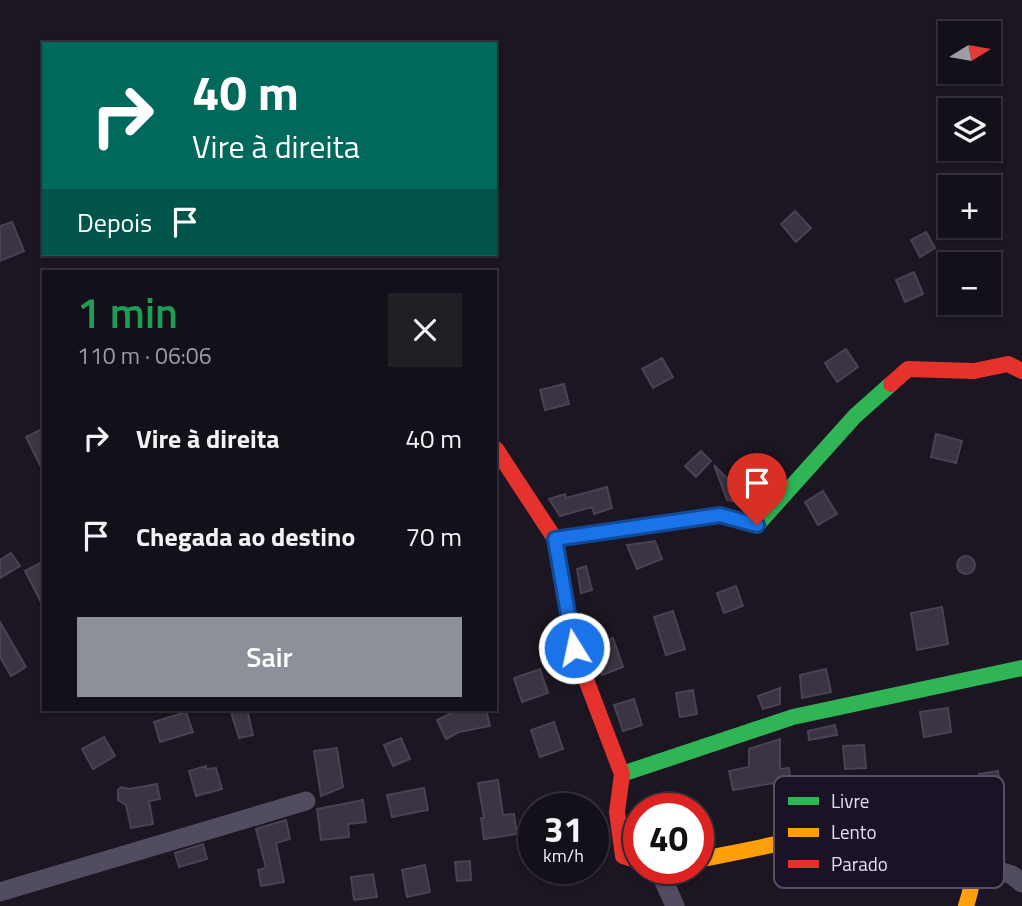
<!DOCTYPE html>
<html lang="pt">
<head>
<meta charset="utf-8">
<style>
	:root { --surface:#141019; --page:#211e26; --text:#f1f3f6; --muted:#9d9da2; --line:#333038; --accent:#8c9099 }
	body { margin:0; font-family:"Titillium Web",sans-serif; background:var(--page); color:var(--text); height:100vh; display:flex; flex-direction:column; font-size:26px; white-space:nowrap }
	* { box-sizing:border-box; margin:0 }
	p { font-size:23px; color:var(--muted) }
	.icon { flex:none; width:38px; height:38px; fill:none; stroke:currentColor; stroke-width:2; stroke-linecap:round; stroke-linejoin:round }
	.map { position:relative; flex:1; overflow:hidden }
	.sheet { position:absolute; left:42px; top:270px; width:455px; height:441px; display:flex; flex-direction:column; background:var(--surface); border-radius:0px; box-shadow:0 2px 5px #0004,0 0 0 2px var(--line) }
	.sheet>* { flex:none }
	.hud { position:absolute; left:42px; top:42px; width:455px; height:214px; border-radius:0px; box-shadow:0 2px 5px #0004,0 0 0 2px var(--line); background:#00695c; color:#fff; overflow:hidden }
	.needle { width:46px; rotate:79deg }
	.buttons { position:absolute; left:938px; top:21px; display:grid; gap:14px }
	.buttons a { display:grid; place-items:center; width:63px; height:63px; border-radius:0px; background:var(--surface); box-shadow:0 2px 5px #0004,0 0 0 2px var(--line); font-size:35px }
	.speed { position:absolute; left:518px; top:793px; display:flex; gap:14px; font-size:35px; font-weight:700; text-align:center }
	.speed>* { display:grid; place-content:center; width:91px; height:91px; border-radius:50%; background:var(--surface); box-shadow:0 2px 5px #0004,0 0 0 2px var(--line); line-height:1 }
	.speed small { font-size:18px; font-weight:400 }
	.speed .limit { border:10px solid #d22; background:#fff; color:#111 }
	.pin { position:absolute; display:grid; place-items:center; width:60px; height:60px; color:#fff; margin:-72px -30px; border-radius:50% 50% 50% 0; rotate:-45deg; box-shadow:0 0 7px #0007 }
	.pin .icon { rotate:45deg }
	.me { position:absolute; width:77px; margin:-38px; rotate:350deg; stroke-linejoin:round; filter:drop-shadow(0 0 5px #0008) }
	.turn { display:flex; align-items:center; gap:24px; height:147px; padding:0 35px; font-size:32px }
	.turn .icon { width:91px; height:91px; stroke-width:2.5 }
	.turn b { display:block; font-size:49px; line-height:60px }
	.then { display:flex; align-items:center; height:66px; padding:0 35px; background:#0003; gap:14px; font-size:26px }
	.round { display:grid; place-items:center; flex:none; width:74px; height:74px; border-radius:0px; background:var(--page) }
	.overview { display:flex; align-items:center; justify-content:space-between; height:119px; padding:0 35px }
	h1 { font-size:42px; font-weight:600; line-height:52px; color:#1e9e55 }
	.button { display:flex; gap:14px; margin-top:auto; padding:14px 35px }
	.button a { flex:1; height:80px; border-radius:0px; background:var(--accent); color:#fff; font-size:28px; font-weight:600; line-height:80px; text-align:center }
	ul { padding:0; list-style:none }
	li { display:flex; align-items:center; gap:21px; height:98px; padding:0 35px }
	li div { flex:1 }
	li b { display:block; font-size:26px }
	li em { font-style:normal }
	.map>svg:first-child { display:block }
	.building { fill:#3b3442; stroke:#4a4254; stroke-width:2 }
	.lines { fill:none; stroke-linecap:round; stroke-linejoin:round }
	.street { stroke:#524c60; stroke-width:19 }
	.fast { stroke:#30b455; stroke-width:16 }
	.slow { stroke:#ff9f0a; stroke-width:16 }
	.jam { stroke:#e5322d; stroke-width:16 }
	.route-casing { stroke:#114b97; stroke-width:18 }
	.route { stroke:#1a73e8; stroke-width:12 }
	.key { fill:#1a1225; stroke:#584e65; stroke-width:2 }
	.key-label { font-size:19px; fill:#e7dafb }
</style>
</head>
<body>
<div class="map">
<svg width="1022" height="906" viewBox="0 0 1022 906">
	<rect width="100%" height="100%" fill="#1b1621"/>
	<!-- building -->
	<path class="building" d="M795 211 811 228 796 242 781 224Z
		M12 222 24 251 0 261V226Z
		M926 232 935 248 920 257 911 240Z
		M914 272 923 294 905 302 896 280Z
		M846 349 858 367 837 382 825 363Z
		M662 358 673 377 653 388 642 369Z
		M564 384 569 404 545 410 540 390Z
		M44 428V473L26 437Z
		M936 434 962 441 956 463 931 457Z
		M701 451 711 461 696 477 685 466Z
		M714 465 753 505H752L727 500Z
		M607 487 612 508 594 514 592 507 560 516 549 499 565 494 566 498Z
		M823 491 837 514 818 525 805 502Z
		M655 541 662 559 637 569 627 545Z
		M11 553 20 566 0 578V560Z
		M957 565a9 9 0 1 1 18 0a9 9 0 1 1-18 0Z
		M44 561V608L25 571Z
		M586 566 592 590 581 593 577 569Z
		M736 586 743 606 724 613 717 593Z
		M942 607 948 644 917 650 911 613Z
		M673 611 685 649 666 655 654 617Z
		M0 622 26 667 11 676 0 657Z
		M613 638 623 667 602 675 591 646Z
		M540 669 548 693 522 702 514 678Z
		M826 669 831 692 802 698 800 675Z
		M780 688V704L763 709 758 696Z
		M693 690 697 714 680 717 676 693Z
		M634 699 642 725 623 731 614 705Z
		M948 708 951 732 924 737 920 712Z
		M230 709H247L253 735 239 738Z
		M460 709H486L490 726 459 732 446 739 437 720Z
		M186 712 193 732 160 742 154 722Z
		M554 722 563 749 540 757 531 730Z
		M835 725 837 735 809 740 808 731Z
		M104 737 115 756 93 769 82 749Z
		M401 738 410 759 393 766 384 745Z
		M780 739V769L789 768 791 787 775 790 774 783 733 790 729 771 749 767V749Z
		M864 745 866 768 845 769 843 746Z
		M337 748 343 787 321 796 314 751Z
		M206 766V769L216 768 222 789 196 796 189 771Z
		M998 771 1002 800 984 803 979 774Z
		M498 780 503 815 514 814 517 834 484 839 481 818H484L478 783Z
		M157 784 160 799 149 801 153 824 131 828 126 805 118 800V790L121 787 129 789Z
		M424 788 428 810 392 817 387 795Z
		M363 800 366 822 348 824 349 837 321 840 317 809Z
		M286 820 290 839 276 843 284 882 261 886 258 870 266 868 256 829Z
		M203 844 207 859 179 867 175 853Z
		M470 861 471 880 457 881 455 862Z
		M425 865 430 892 407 897 402 870Z
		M373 874 377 897 354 900 351 877Z"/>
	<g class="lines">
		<!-- street -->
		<path class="street" d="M974 846 990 868 1012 875 1022 883
			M658 868 675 906
			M0 892 306 801"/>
		<!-- fast -->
		<path class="fast" d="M555 539 720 515 757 525 855 416 891 384
			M622 774 793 717 1022 668"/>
		<!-- slow -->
		<path class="slow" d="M698 860C737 852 776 845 814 835 857 824 970 775 974 853 974 871 972 889 966 906"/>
		<!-- jam -->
		<path class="jam" d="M891 384 908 369 974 371 1008 364 1022 371
			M496 449 555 539 574 648 622 774 617 812 623 856 639 861"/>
	</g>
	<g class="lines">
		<!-- route casing -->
		<g class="route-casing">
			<path id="route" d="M574 648 555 539 720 515 757 525"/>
		</g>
		<!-- route -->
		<use href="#route" class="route"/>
	</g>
	<!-- legend -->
	<rect x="774" y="776" width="230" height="112" rx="10" class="key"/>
	<rect x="788" y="797" width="31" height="8" fill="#30b455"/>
	<rect x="788" y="828" width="31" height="9" fill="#ff9f0a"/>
	<rect x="788" y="860" width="31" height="8" fill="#e5322d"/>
	<g class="key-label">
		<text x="831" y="808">Livre</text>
		<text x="831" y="839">Lento</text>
		<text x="831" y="871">Parado</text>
	</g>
</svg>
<div class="buttons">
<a><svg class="needle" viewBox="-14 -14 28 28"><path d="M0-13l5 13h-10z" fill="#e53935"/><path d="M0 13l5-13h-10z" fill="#9d9da2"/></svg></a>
<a><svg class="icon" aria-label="layers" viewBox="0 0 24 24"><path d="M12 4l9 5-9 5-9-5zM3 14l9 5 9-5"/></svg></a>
<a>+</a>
<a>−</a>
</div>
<div class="speed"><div>31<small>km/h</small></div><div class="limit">40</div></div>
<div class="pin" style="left:757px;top:525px;background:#d93025"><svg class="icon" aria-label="arrive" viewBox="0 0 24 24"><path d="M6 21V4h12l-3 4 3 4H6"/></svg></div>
<svg class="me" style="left:574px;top:648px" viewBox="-20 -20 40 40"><circle r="17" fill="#1a73e8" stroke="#fff" stroke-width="3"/><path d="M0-11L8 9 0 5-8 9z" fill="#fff"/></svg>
<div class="hud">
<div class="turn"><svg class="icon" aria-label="right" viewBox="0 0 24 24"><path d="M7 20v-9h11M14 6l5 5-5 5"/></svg><div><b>40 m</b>Vire à direita</div></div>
<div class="then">Depois<svg class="icon" aria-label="arrive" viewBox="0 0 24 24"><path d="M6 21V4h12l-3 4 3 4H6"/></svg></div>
</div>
<section class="sheet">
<div class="overview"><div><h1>1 min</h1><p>110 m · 06:06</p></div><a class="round"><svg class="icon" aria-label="close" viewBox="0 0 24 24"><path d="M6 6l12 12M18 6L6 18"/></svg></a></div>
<ul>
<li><svg class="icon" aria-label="right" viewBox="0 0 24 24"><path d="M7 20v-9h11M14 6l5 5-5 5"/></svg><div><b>Vire à direita</b></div><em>40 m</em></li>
<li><svg class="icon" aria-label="arrive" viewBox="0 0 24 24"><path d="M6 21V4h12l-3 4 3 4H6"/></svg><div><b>Chegada ao destino</b></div><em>70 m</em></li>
</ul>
<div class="button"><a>Sair</a></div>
</section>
</div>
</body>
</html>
